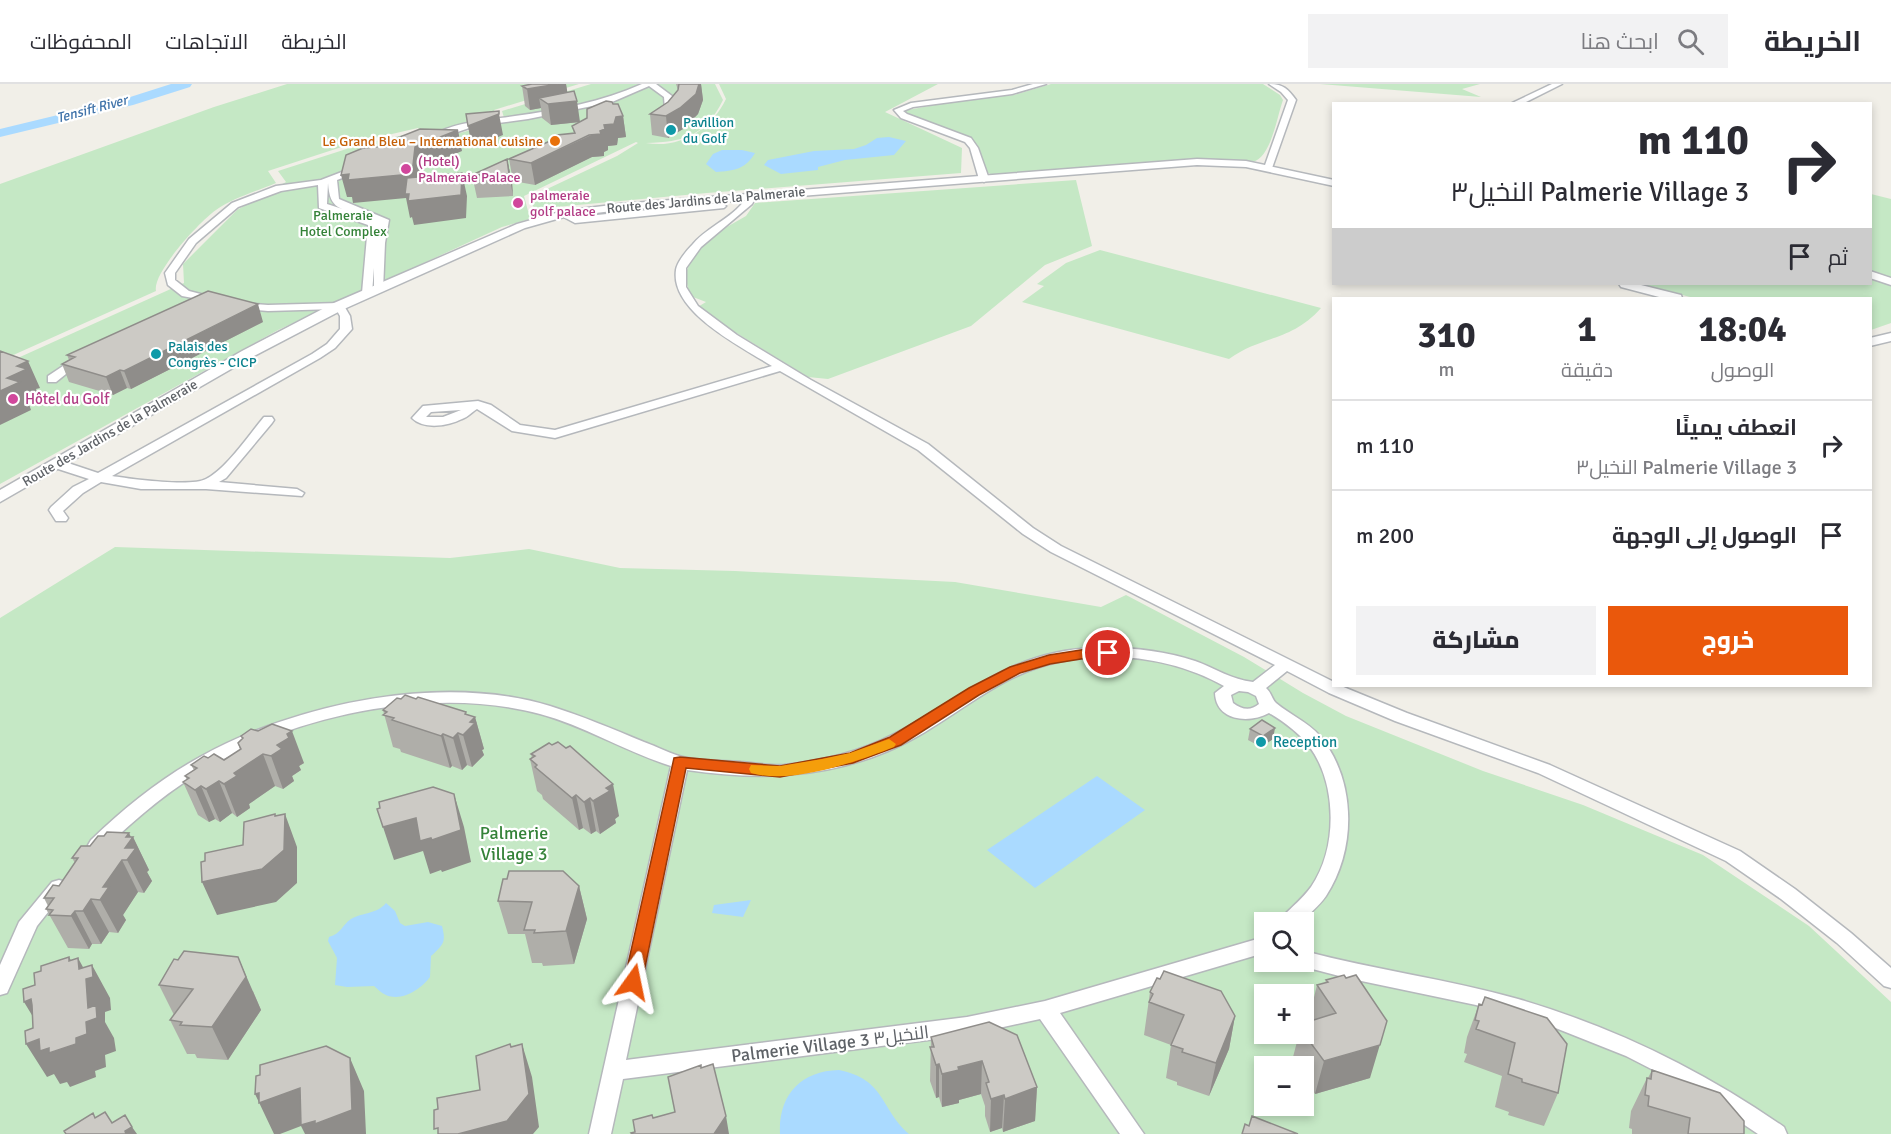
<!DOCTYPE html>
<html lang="ar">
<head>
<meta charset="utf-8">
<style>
	:root { --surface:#fff; --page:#f2f2f3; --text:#2b2b33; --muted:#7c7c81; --line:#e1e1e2; --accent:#ea580c }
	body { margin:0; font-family:Signika,Cairo,sans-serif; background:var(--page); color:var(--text); direction:rtl; height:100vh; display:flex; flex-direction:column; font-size:22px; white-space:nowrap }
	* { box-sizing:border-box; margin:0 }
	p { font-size:20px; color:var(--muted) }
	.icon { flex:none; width:33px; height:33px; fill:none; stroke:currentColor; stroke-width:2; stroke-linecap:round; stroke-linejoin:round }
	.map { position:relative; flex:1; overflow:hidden; direction:ltr }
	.panel { position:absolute; left:1332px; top:213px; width:540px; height:390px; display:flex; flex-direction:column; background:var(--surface); border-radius:0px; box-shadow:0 3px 9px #0003; direction:rtl }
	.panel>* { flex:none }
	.guide { position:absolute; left:1332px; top:18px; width:540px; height:183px; border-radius:0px; box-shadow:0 3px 9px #0003; direction:rtl; background:#fff; color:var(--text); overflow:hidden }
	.fabs { position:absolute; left:1254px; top:828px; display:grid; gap:12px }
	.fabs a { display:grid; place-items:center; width:60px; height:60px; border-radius:0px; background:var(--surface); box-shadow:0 3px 9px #0003; font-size:30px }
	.pin { position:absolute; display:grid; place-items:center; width:51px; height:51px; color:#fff; margin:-26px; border:3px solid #fff; border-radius:50%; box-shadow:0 2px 6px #0007 }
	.me { position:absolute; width:66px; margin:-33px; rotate:12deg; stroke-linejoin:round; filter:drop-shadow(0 0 4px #0008) }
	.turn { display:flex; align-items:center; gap:21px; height:126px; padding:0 24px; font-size:27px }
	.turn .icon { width:78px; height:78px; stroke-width:2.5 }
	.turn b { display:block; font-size:42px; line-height:51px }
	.then { display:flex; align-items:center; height:57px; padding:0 24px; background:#0003; gap:12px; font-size:22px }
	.eta { display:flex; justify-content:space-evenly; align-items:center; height:102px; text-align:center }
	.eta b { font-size:36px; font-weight:800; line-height:42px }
	.action { display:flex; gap:12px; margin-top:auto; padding:12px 24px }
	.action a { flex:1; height:69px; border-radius:0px; background:var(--accent); color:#fff; font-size:24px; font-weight:800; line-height:69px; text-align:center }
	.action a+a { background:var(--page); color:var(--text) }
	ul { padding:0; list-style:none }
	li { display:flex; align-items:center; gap:18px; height:90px; padding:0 24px; border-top:2px solid var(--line) }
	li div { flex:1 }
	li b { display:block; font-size:22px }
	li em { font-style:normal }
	header { display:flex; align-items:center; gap:36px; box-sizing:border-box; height:84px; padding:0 30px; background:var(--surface); border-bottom:2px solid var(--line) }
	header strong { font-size:28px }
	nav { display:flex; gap:33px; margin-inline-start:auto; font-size:21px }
	.search { width:420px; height:54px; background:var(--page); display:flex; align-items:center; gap:15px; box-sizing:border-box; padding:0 21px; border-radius:0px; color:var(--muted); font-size:22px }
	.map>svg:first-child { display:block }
	.green { fill:#c5e8c5; fill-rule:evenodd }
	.water { fill:#aadaff }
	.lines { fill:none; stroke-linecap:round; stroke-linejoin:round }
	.river { fill:#aadaff; fill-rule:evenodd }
	.minor-casing { stroke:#b5b8bc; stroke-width:3 }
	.tertiary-casing { stroke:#b5b8bc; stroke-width:3 }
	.minor { fill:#fff; fill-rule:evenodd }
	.tertiary { fill:#fff; fill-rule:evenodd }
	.wall { fill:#afaea9 }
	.shaded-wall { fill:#8f8d8a }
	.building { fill:#cccac5; stroke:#8f8d8a; stroke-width:1.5 }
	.route { fill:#ea580c; stroke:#983908; stroke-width:1.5 }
	.slow { fill:#f59e0b }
	.culture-dot { fill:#0f9aa8; stroke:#fff; stroke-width:2 }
	.food-dot { fill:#e8710a; stroke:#fff; stroke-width:2 }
	.hotel-dot { fill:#d1479c; stroke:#fff; stroke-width:2 }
	.labels { text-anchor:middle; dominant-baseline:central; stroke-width:4.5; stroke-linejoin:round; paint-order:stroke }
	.far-water-label { font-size:14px; font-style:italic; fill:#4174aa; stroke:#fff }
	.far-culture-label { font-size:14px; fill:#0d838f; stroke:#fff; text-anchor:start }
	.far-food-label { font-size:14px; fill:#c56008; stroke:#fff; text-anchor:end }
	.far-hotel-label { font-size:14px; fill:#b23c85; stroke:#fff; text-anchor:start }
	.far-street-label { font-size:14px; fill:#5f6368; stroke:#fff }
	.far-park-label { font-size:14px; fill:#348238; stroke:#fff }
	.hotel-label { font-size:15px; fill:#b23c85; stroke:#fff; text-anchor:start }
	.culture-label { font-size:15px; fill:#0d838f; stroke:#fff; text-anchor:start }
	.near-park-label { font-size:18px; fill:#348238; stroke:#fff }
	.near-street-label { font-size:18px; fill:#5f6368; stroke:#fff }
</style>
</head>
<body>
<header>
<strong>الخريطة</strong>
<div class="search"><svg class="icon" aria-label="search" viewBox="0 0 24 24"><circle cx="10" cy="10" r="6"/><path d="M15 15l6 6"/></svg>ابحث هنا</div>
<nav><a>الخريطة</a><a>الاتجاهات</a><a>المحفوظات</a></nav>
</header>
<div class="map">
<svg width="1891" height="1050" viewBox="0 0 1891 1050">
	<rect width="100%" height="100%" fill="#f1efe8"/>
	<!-- green -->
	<path class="green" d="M287 0H579L494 26 498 35 425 53 418 44 357 58 268 87 276 99C257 107 233 114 216 126 200 137 152 189 156 207L0 277V100L214 23Z
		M591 0H715L723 16C705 52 684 58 646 59 680 65 711 46 726 15L719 0H938L885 28 962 64 961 89 707 109 534 125 530 113 617 72 638 59 636 58 524 112 528 127 540 132 502 143 278 246 0 400V282L184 199 183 180 237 126 286 98 278 87 362 60 413 49 422 59 505 37 502 27Z
		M1051 0H1263L1280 11 1283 16C1277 32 1271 75 1252 78 1241 80 1228 77 1218 77L995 92 984 87 976 61 911 34 902 27 957 17 1014 11Z
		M1320 0H1480L1462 5 1481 13Z
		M1076 96 1092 162 1045 181 971 242 828 295 808 293 696 224 706 218 693 213 689 208 685 191 693 171 718 148 746 132 755 119Z
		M1871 110 1891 115V239L1871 246 1870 214H1694L1640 200H1870Z
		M1100 166 1321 224C1291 258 1262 251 1229 275L1022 218 1044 202 1037 200 1066 179Z
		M115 463 450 474 529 465 620 484 735 487 955 498 1101 523 1126 511 1244 573 1303 609 1346 632 1483 687 1583 721 1703 771 1809 842 1891 918V1050H0V534ZM1264 838H1304V878H1264ZM1264 910H1304V950H1264ZM1264 982H1304V1022H1264Z"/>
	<!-- water -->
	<path class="water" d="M889 53 906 57 894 71 845 76 818 83V86L781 90 764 81 768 76 814 67 854 65 866 61 877 54Z
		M722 66H742L755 69C746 85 734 87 716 88L706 80 713 70Z
		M1097 692 1145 726 1035 804 987 766Z
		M751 816 743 833 712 829 714 821Z
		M386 819 395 827 400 839 405 842 428 838 442 842C446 858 444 860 431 872L430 893C421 905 402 918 386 911 381 909 378 905 374 902L347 903 335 901 337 874 328 857 329 853C341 850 342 841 351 835 364 828 377 830 386 819Z
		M839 986C886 996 879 1023 909 1050H780C778 1012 800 987 839 986Z"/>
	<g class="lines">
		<!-- river -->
		<path class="river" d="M171 0H192L190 3 133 21 0 53V45L124 15Z"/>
		<!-- minor casing -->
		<g class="minor-casing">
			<path id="minor" d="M642 0H656L672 12 673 26 666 36 659 34 665 26 664 13 649 2 612 18 528 35 475 42 434 56 430 53C451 38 489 36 515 32 558 26 602 18 642 0Z
				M1033 0H1046L1012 10 913 23 903 27 907 30 971 54 978 64 989 95 984 98 979 95 970 64 965 58 901 34 894 26 911 19 1012 6Z
				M1269 0C1283 0 1288 5 1296 16L1272 84 1268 87 1264 84 1288 16 1281 8Z
				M1552 0H1562L1522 20H1510Z
				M360 81 363 82V86L337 96 339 115 389 136 385 159 383 206 374 204V184L372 209 367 212 362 209 368 141 319 124 318 101 281 107 238 123 196 159 175 189V196L189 207 220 215V219L182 212 168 201 165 189 189 155 232 119 276 102 321 96ZM328 99C330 127 340 123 364 132L327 120Z
				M748 111 756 113 752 120 701 163 686 184V203L698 222 737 251 811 296 928 360 1033 444 1061 462 1334 598V602H1341L1407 629 1550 681 1740 767 1795 805 1851 849 1891 884V904L1884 902 1837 859 1781 815 1726 777 1538 689 1395 637 1329 609 1287 587 1266 604C1271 608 1272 615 1276 619 1290 631 1307 637 1320 652 1356 696 1357 764 1326 812 1319 822 1309 830 1301 838H1280L1282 833C1292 823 1303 814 1311 803 1338 764 1337 699 1309 662 1298 648 1284 638 1269 629 1249 640 1216 637 1215 609L1224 602C1157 565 1068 562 1001 600 963 621 929 650 888 667 822 695 756 696 687 686L626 976 967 933 1045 917 1264 853V869L1060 929 1144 1050H1120L1040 935 967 951 623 995 611 1050H589L671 682C626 668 585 642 540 630 436 602 302 629 211 682 171 704 136 734 103 766L97 768 91 766 88 761 91 756C123 725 160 695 200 673 297 619 442 589 550 622 582 632 613 645 644 658 655 662 667 668 679 672 698 678 720 676 741 678 755 679 770 682 784 681 821 677 859 668 892 651 964 615 1009 566 1096 564 1129 563 1164 567 1195 577 1215 584 1232 596 1253 598L1275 581 1051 468 1023 450 918 366 780 287 555 354 512 347 477 325C473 327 468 333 462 335 448 342 424 346 412 334L423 322 478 317 491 321 520 341 555 346 772 282C742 263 670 228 676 186 677 178 687 166 693 160 709 141 736 133 748 111ZM461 326 443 333H426L431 328ZM1239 607 1248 608 1256 612 1259 620C1251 627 1242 626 1233 619L1231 611Z
				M721 119 726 122 724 124 575 139 558 130 563 127 576 133Z
				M1870 187 1891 194V201L1870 194Z
				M240 219 268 221 339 219 343 220 350 232 352 245 335 264 320 274 112 392C130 395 192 403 206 395 227 384 248 352 264 333H272L274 336 272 339 226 394 219 398 297 405 304 409 302 412 206 405H141L101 398 83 409 63 427 68 434 66 437H56L49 426 51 423 73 403 89 395 52 383 51 380 52 377H62L98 389 312 270 327 260 340 245V232L336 225 268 227 236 224V220Z
				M78 272 84 275 82 277 56 298H48V292Z
				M59 796 66 798 68 803 37 842 7 909 0 911V881L19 838 52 798Z
				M1304 867C1375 886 1448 895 1518 915 1614 943 1702 986 1784 1043L1787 1050H1758L1700 1011 1663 991 1626 972 1553 943 1476 921 1347 894 1297 881 1295 878H1304Z"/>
		</g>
		<!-- tertiary casing -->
		<g class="tertiary-casing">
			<path id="tertiary" d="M1197 75 1246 77 1334 96V102L1246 83 1197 81 620 126 564 133 525 144 344 225 252 273 0 418V406L242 267 334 219 517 140 563 127 620 120Z
				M1619 200H1637L1681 211 1682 214H1663L1621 203Z
				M1891 249V257L1870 262V254Z"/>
		</g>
		<!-- minor -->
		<use href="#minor" class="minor"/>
		<!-- tertiary -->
		<use href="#tertiary" class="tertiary"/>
	</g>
	<!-- wall -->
	<path class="wall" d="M566 0 567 8 580 38 613 20 623 32 626 53 618 54 617 61 608 62V66L604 68V72L592 73 535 101 513 97 509 75 574 49 572 42 580 38 551 41 542 34 541 24 530 26 525 22 522 2Z
		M676 0H701L703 16 698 30 683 45 668 54 652 51 650 30 668 18 678 6Z
		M507 75 512 98 513 112 477 114 472 91Z
		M263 238 131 305 127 304 113 311 69 298 62 280 69 276 67 271Z
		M401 615H416L475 633 484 665 482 666 484 671 472 683 467 681 462 686 452 682 450 684 401 668 400 665 393 663 383 626Z
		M1250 645 1273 655 1261 663 1248 656Z
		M241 652 304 679 299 682 301 686 292 692 294 697 283 705 275 702 249 720 250 724 237 733 232 729 220 738 215 735 209 738 198 731 183 698 187 696 185 692 194 686 191 681 208 674 224 676 240 666 238 659 242 655Z
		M552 661 619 732 615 735 616 739 600 750 596 747 591 750 583 744 579 746 543 715 542 711 537 707 530 675 532 674 531 670Z
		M131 753H133L149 786 147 788 152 797 144 809 138 808 123 831 126 836 118 849 109 848 101 860H92L89 865 68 864 46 825 48 822 44 814 59 802 75 779 72 774 90 762Z
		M579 802 587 835 574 880 543 882 542 879H532L525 850H508L498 817Z
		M1344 891 1370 994 1315 1010 1304 994V982H1296L1297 979 1293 973 1299 950H1304V939L1311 937 1309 934 1317 901 1325 899 1326 896Z
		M159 901 253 907 261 926 228 976 197 974 195 970H187L170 936 174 931Z
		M1150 908 1235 932 1229 965 1209 1012 1177 1001V998L1166 994 1171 961 1144 951Z
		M1485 913 1558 1009 1544 1042 1508 1031 1509 1028 1495 1023 1502 992 1464 978 1467 970 1464 969 1467 953 1479 920 1482 921Z
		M931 953 1037 1003 1035 1037 1003 1048 1002 1044 990 1048 985 1032V1022L981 1010 959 1016V1019L942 1023 939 1013 936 1014 930 997Z
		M1652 986 1744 1050H1632V1045L1629 1044 1631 1027 1647 994H1648Z"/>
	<!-- shaded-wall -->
	<path class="shaded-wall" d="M558 0H566L569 18 577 17 580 38 551 41 548 20 539 14 541 24 530 26 527 5Z
		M699 0H701L703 16 698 30 683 45 668 54 666 32Z
		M499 30 503 51 472 64 468 42Z
		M623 32 626 53 618 54 617 61 608 62V66L604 68V72L592 73 535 101 531 79 600 47 604 41 616 33Z
		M458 46 462 67 420 85 417 113 462 89 467 112 466 134 414 141 412 133 410 134 406 114 353 119 352 113H347L341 91 415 63Z
		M507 75 512 98 513 112 509 90Z
		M258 220 263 238 131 305 124 287Z
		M28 277 40 304 36 305 39 312 28 317 31 326 0 341V307L7 294 17 282Z
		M120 286 127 304 113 311 106 293Z
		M466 628 471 644 470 638 475 633 484 665 482 666 484 671 472 683 463 651 465 630Z
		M1275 644 1273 655 1261 663 1263 652Z
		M292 647 304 679 299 682 301 686 292 692 294 697 283 705 271 672 277 661 287 650Z
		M458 649 467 681 462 686 453 654Z
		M443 650 452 682 450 684 441 652Z
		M263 670 275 702 249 720 250 724 237 733 224 700 234 689Z
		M219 697 232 729 220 738 206 705Z
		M613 700 619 732 615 735 616 739 600 750 593 717 606 704Z
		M201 702 215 735 209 738 195 706Z
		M454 710 464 743 471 778 442 788 441 786 430 790 423 767 394 776 383 743 416 734Z
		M576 711 583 744 579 746 572 714Z
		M590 714 596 747 591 750 584 718Z
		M275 730 284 754 285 730 297 763V799L276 818 217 831 202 798 275 732Z
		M129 749 132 755 133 753 149 786 147 788 152 797 144 809 127 776 125 764 126 753Z
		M122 776 138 808 123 831 126 836 118 849 100 816 103 803Z
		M579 802 587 835 574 880 566 847Z
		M91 815 109 848 101 860 83 827Z
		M75 827 92 860 89 865 71 832Z
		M69 873 87 904 79 885 78 874 89 894 92 881 110 914 111 926 105 928V938L114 954 116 967 105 971 106 983 95 987 96 993 70 1003 67 998 60 1000 54 990 47 993 26 960 86 938 88 924 69 877Z
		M238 873 261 926 228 976 212 943Z
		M31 915 44 951 24 918Z
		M1235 932 1229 965 1209 1012 1216 979Z
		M1387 937 1370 994 1315 1010 1324 977Z
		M522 960 532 993 539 1043 533 1050H458Z
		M350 974 364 1007 366 1050H305L301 1042 280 1050H274L255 1010Z
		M982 977 981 1010 959 1016V1019L942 1023V990L958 983Z
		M939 980V1013L936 1014V981Z
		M1037 1003 1035 1037 1003 1048 1005 1015Z
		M1004 1011 1002 1044 990 1048 991 1015Z
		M726 1032 729 1050H714Z
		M132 1043 137 1050H126L125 1047Z"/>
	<!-- building -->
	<path class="building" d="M532 0H558L527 5 522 2Z
		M679 0H699L696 10 680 24 666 32 650 30 668 18 678 6Z
		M574 7 577 17 548 20 539 14Z
		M606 17 612 18 613 20H618L623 32 616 33 614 40 604 41 605 45 600 47 601 50 589 51 531 79 509 75 557 54V51L575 49 572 42 587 34V25Z
		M499 27V30L468 42 466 30Z
		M420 45 458 46 415 63 412 90 348 96 349 90 341 91 346 71 363 64 386 62 387 58Z
		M507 75 509 90 472 91Z
		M462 89 461 111 408 117 409 110H405L407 94Z
		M208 207 258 220 124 287 120 286 106 293 62 280 75 273 67 271Z
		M0 267 28 277 17 282 27 285 7 294 20 298 0 307Z
		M405 611 416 615 418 613 466 628 465 630 475 633 470 638 475 639 463 651 458 649 453 654 443 650 441 652 392 636 394 634 383 631 387 628 383 626 397 614 401 615Z
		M1262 636 1275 644 1263 652 1250 645Z
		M272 640 292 647 287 650 289 654 277 661 282 665 271 672 263 670 234 689 237 692 224 700 219 697 206 705 201 702 195 706 183 698 189 694 185 692 197 684 191 681 204 672 208 674 214 670 224 676 241 665 238 659 243 654 241 652 251 645 258 647Z
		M558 658 566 664 570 662 613 700 606 704 610 707 593 717 590 714 584 718 576 711 572 714 535 683 537 681 530 675 535 672 531 670 549 659 552 661Z
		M433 703 454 710 461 746 432 756 431 754 420 757 416 734 383 743 377 725 380 724 379 718Z
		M275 730V732L285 730 284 766 262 785 202 798 201 778 205 777V769L243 761 244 738Z
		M107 748 129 749 126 753H133L125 764H136L127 776H122L103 803H109L100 816 91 815 83 827H75L71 832 49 831 53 826 46 825 54 814H44L53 801 59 802 78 774H72L81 762H90L98 752H104Z
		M509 787H563L579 802 566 847 534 849 535 846H524L532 818 498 817 503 795H507Z
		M184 867 238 873 246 893 212 943 180 941 182 938 170 936 193 905 159 901 174 875 178 876Z
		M69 873V877L78 874 79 885 92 881 93 893 86 895 88 924 96 921 97 934 86 938 87 950 76 954V960L49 969V964L40 967 39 955 26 960 25 947 33 944 32 921 31 915 24 918 23 905 35 901 34 889 41 887V882Z
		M1164 887 1221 907 1235 932 1216 979 1182 968 1183 965 1171 961 1184 931 1149 918 1153 910 1150 908 1157 894 1160 895Z
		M1344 891 1346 894 1356 891 1387 937 1380 961 1324 977 1304 950H1307L1304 943V939L1336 929 1317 901 1328 898 1326 896Z
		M1485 913 1547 934 1567 960 1558 1009 1522 998V995L1508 990 1515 959 1476 945 1479 937 1475 936 1479 920 1482 921Z
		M989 938 1017 951 1037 1003 1005 1015 1004 1011 991 1015 986 999 989 998 982 977 958 983 959 986 942 990 939 980 936 981 930 963H934L931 953Z
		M510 960 511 963 522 960 529 1010 507 1037 458 1050H438V1044L434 1045V1026L438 1025 437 1014 480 1006 476 972Z
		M326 962 350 974 352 1026 315 1040V1037L301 1041 300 1004 259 1019V1009L255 1010 256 992 260 991V981Z
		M713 980 726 1032 714 1050H632L631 1049 635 1048 633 1036 652 1031 653 1034 675 1028 668 993 701 981V984Z
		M1652 986 1720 1009 1744 1037V1050H1688L1690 1034 1648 1022 1649 1012 1645 1011 1647 994 1651 995Z
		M105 1028 112 1039 125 1031 132 1043 125 1047 126 1050H66L64 1047 93 1029 95 1034Z
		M1252 1032 1298 1050H1242L1245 1040 1249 1042Z"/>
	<!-- route -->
	<path class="route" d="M1087 565H1108L1115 569 1108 574H1087L1050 580 1020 589 979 611 901 661 853 679 780 693 686 684 642 898 639 904 633 906 626 904 624 898 674 674 680 673 780 682 850 669 890 653 969 604 1010 583 1049 571Z"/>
	<!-- slow -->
	<path class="slow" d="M889 655 896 660 894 663C856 678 791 701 751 689L749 685 751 681 780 682 822 675 850 669Z"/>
	<!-- markers -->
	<g class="culture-dot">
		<circle cx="671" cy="46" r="6"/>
		<circle cx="156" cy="270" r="6"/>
		<circle cx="1261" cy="658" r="6"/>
	</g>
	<circle class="food-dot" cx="555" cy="57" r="6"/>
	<g class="hotel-dot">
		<circle cx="406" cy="85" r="6"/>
		<circle cx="518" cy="119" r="6"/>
		<circle cx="13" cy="315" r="6"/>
	</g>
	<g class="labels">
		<!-- far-water labels -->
		<g class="far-water-label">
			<text transform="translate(92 25) rotate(-15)">Tensift River</text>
		</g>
		<!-- far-culture labels -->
		<g class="far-culture-label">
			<text x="683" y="38">Pavillion<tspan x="683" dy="16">du Golf</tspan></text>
			<text x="168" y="262">Palais des<tspan x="168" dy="16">Congrès - CICP</tspan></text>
		</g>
		<!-- far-food labels -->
		<g class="far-food-label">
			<text x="543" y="57">Le Grand Bleu – International cuisine</text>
		</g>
		<!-- far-hotel labels -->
		<g class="far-hotel-label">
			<text x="418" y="77">(Hotel)<tspan x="418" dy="16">Palmeraie Palace</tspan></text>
			<text x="530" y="111">palmeraie<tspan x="530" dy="16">golf palace</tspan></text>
		</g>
		<!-- far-street labels -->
		<g class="far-street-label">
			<text transform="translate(706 116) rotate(-5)">Route des Jardins de la Palmeraie</text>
			<text transform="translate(110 349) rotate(-30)">Route des Jardins de la Palmeraie</text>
		</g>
		<!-- far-park labels -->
		<g class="far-park-label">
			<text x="343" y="131">Palmeraie<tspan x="343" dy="16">Hotel Complex</tspan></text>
		</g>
		<!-- hotel labels -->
		<g class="hotel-label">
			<text x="25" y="315">Hôtel du Golf</text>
		</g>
		<!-- culture labels -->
		<g class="culture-label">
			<text x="1273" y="658">Reception</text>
		</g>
		<!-- near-park labels -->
		<g class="near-park-label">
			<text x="514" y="749">Palmerie<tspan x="514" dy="21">Village 3</tspan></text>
		</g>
		<!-- near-street labels -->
		<g class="near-street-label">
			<text transform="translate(830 960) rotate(-7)">Palmerie Village 3 النخيل٣</text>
		</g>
	</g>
</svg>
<div class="fabs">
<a><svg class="icon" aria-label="search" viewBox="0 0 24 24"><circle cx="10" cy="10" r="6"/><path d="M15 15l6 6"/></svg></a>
<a>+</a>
<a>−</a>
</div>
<div class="pin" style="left:1108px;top:569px;background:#d93025"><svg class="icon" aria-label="arrive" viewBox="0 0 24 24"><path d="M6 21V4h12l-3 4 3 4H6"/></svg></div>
<svg class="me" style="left:633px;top:898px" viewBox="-20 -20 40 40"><path d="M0-17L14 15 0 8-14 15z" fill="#ea580c" stroke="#fff" stroke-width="4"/></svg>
<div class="guide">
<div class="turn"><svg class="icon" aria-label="right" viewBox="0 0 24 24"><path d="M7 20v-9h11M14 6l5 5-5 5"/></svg><div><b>110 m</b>Palmerie Village 3 النخيل٣</div></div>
<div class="then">ثم<svg class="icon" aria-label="arrive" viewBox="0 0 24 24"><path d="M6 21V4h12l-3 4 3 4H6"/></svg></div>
</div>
<section class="panel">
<div class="eta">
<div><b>18:04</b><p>الوصول</p></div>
<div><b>1</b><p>دقيقة</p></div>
<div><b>310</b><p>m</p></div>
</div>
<ul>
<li><svg class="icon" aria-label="right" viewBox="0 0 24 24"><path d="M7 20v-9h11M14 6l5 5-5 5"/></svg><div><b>انعطف يمينًا</b><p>Palmerie Village 3 النخيل٣</p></div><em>110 m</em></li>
<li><svg class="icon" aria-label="arrive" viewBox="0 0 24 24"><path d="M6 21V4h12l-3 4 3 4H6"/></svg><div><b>الوصول إلى الوجهة</b></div><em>200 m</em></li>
</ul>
<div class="action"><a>خروج</a><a>مشاركة</a></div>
</section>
</div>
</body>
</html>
